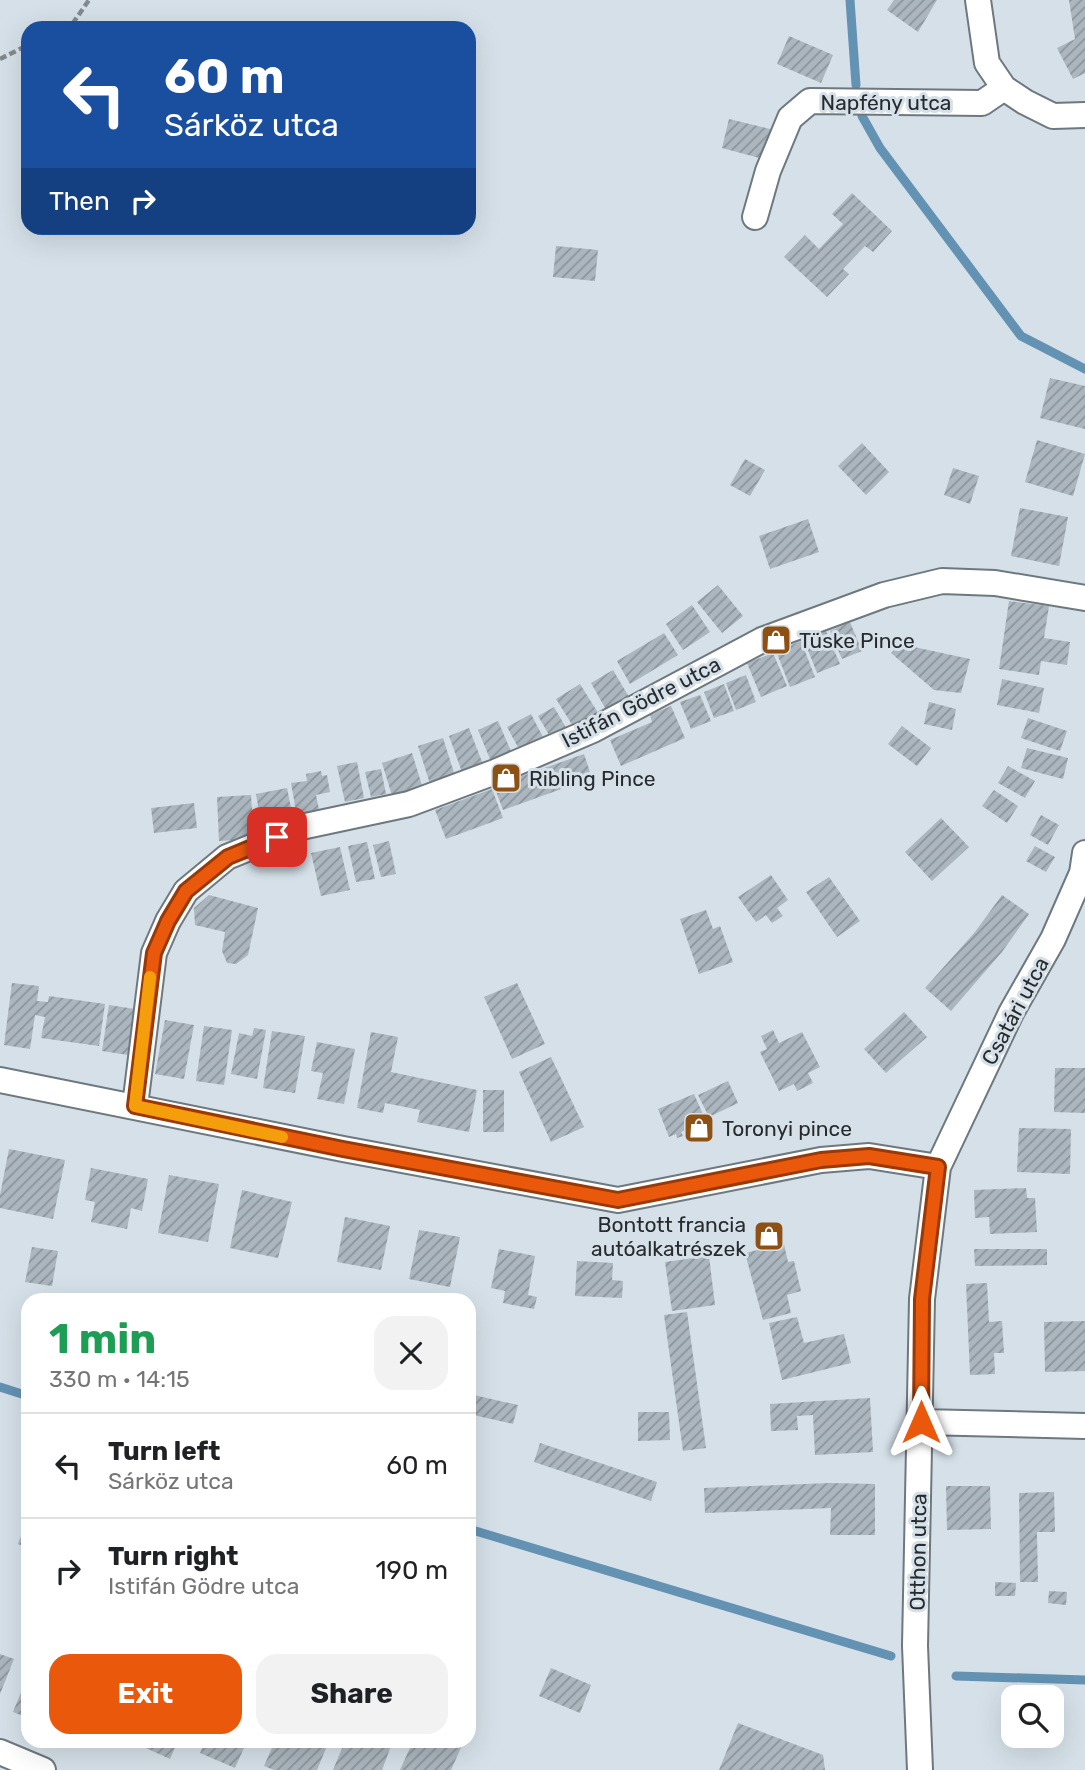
<!DOCTYPE html>
<html lang="en">
<head>
<meta charset="utf-8">
<style>
	:root { --surface:#fff; --page:#f2f2f2; --text:#202124; --muted:#757577; --line:#e0e0e0; --accent:#ea580c }
	body { margin:0; font-family:Rubik,sans-serif; background:var(--page); color:var(--text); height:100vh; display:flex; flex-direction:column; font-size:26px; white-space:nowrap }
	* { box-sizing:border-box; margin:0 }
	p { font-size:23px; color:var(--muted) }
	.icon { flex:none; width:38px; height:38px; fill:none; stroke:currentColor; stroke-width:2; stroke-linecap:round; stroke-linejoin:round }
	.map { position:relative; flex:1; overflow:hidden }
	.panel { position:absolute; left:21px; top:1293px; width:455px; height:455px; display:flex; flex-direction:column; background:var(--surface); border-radius:21px; box-shadow:0 7px 28px #0002 }
	.panel>* { flex:none }
	.guide { position:absolute; left:21px; top:21px; width:455px; height:214px; border-radius:21px; box-shadow:0 7px 28px #0002; background:#1a4fa0; color:#fff; overflow:hidden }
	.controls { position:absolute; left:1001px; top:1685px; display:grid; gap:14px }
	.controls a { display:grid; place-items:center; width:63px; height:63px; border-radius:14px; background:var(--surface); box-shadow:0 7px 28px #0002; font-size:35px }
	.pin { position:absolute; display:grid; place-items:center; width:60px; height:60px; color:#fff; margin:-30px; border-radius:14px; box-shadow:0 4px 10px #0006 }
	.me { position:absolute; width:77px; margin:-38px; rotate:0deg; stroke-linejoin:round; filter:drop-shadow(0 0 5px #0008) }
	.turn { display:flex; align-items:center; gap:24px; height:147px; padding:0 28px; font-size:32px }
	.turn .icon { width:91px; height:91px; stroke-width:2.5 }
	.turn b { display:block; font-size:49px; line-height:60px }
	.then { display:flex; align-items:center; height:66px; padding:0 28px; background:#0003; gap:14px; font-size:26px }
	.round { display:grid; place-items:center; flex:none; width:74px; height:74px; border-radius:21px; background:var(--page) }
	.head { display:flex; align-items:center; justify-content:space-between; height:119px; padding:0 28px }
	h1 { font-size:42px; font-weight:700; line-height:52px; color:#1e9e55 }
	.action { display:flex; gap:14px; margin-top:auto; padding:14px 28px }
	.action a { flex:1; height:80px; border-radius:21px; background:var(--accent); color:#fff; font-size:28px; font-weight:700; line-height:80px; text-align:center }
	.action a+a { background:var(--page); color:var(--text) }
	ul { padding:0; list-style:none }
	li { display:flex; align-items:center; gap:21px; height:105px; padding:0 28px; border-top:2px solid var(--line) }
	li div { flex:1 }
	li b { display:block; font-size:26px }
	li em { font-style:normal }
	.map>svg:first-child { display:block }
	.lines { fill:none; stroke-linecap:round; stroke-linejoin:round }
	.stream { stroke:#6392b3; stroke-width:9 }
	.building { fill:url(#building-hatch) }
	.minor-casing { stroke:#6e787f; stroke-width:28 }
	.path { stroke:#828a90; stroke-width:4.5; stroke-dasharray:7 3.5; stroke-linecap:butt }
	.minor { stroke:#fff; stroke-width:24 }
	.route-casing { stroke:#983908; stroke-width:18 }
	.route { stroke:#ea580c; stroke-width:12 }
	.slow { stroke:#f59e0b; stroke-width:12 }
	.labels { text-anchor:middle; dominant-baseline:central; stroke-width:6; stroke-linejoin:round; paint-order:stroke }
	.street-label { font-size:21px; fill:#272b2e; stroke:#d5e0e8 }
	.poi-label { font-size:21px; fill:#272b2e; stroke:#d5e0e8; text-anchor:start }
</style>
</head>
<body>
<div class="map">
<svg width="1085" height="1770" viewBox="0 0 1085 1770">
	<defs>
		<pattern id="building-hatch" width="6" height="6" patternUnits="userSpaceOnUse" patternTransform="scale(1.75)"><rect width="6" height="6" fill="#acb6be"/><path d="M-1 1l2-2M0 6l6-6M5 7l2-2" fill="none" stroke="#8c949b"/></pattern>
	</defs>
	<rect width="100%" height="100%" fill="#d5e0e8"/>
	<g class="lines">
		<!-- stream -->
		<path class="stream" d="M850 0 856 85
			M862 116 880 148 1021 336 1085 369
			M0 1387 28 1396
			M469 1529 891 1656
			M956 1676 1085 1680"/>
	</g>
	<!-- building -->
	<path class="building" d="M894 0H937L918 32 887 10Z
		M1069 0H1085V73L1073 79 1057 48 1075 39Z
		M789 36 833 55 821 83 777 64Z
		M729 119 774 130 767 160 722 148Z
		M852 193 892 231 873 252 865 246 843 269 849 274 827 297 784 257 805 235 819 249 843 224 832 214Z
		M556 246 598 250 595 281 553 277Z
		M1050 378 1085 386V429L1040 418Z
		M1037 440 1085 454 1073 496 1025 482Z
		M862 443 889 472 866 495 838 466Z
		M745 459 765 470 750 496 730 485Z
		M953 468 979 476 970 504 944 495Z
		M1020 508 1068 517 1059 566 1011 556Z
		M808 519 819 552 770 569 759 536Z
		M718 585 743 616 722 633 697 602Z
		M1009 601 1049 606 1044 638 1070 642 1067 665 1041 661 1039 675 999 669Z
		M692 605 710 632 683 650 666 624Z
		M850 622 862 651 842 659 830 631Z
		M826 631 840 664 817 673 804 640Z
		M664 633 678 655 630 684 617 661Z
		M801 641 815 677 790 687 776 651Z
		M900 644 970 659 961 693 934 690 891 653Z
		M773 653 787 686 761 697 747 663Z
		M613 670 632 702 609 715 591 683Z
		M746 675 756 702 736 710 726 683Z
		M1002 679 1044 688 1039 713 997 705Z
		M580 684 600 716 576 731 556 699Z
		M724 684 734 711 714 718 704 692Z
		M700 695 711 721 691 729 680 702Z
		M929 702 956 709 952 730 924 724Z
		M671 706 685 738 621 766 610 740 652 722 650 715Z
		M554 707 568 731 552 740 538 716Z
		M531 714 545 741 521 753 507 727Z
		M1028 718 1067 731 1060 751 1021 738Z
		M498 721 513 756 492 764 478 730Z
		M902 726 931 748 917 766 888 744Z
		M469 728 484 767 463 775 449 736Z
		M443 738 456 779 431 787 418 746Z
		M1027 748 1068 758 1063 779 1021 768Z
		M412 753 424 792 394 802 382 763Z
		M584 754 592 778 503 810 494 786Z
		M357 762 364 798 345 802 337 766Z
		M1008 766 1035 781 1025 798 998 783Z
		M381 769 386 794 371 797 365 772Z
		M321 771 322 776 327 775 330 792 316 795 321 819 298 823 291 783 307 781 306 774Z
		M287 788 294 823 262 829 256 794Z
		M492 789 503 818 446 839 435 810Z
		M994 790 1018 806 1007 823 982 806Z
		M251 795 254 839 219 841 217 797Z
		M194 803 197 828 154 833 151 808Z
		M1041 815 1059 825 1048 845 1030 835Z
		M941 818 969 847 932 881 905 852Z
		M389 841 396 874 381 877 373 845Z
		M367 842 375 879 356 882 348 846Z
		M1035 846 1055 857 1046 872 1026 861Z
		M340 847 350 890 321 896 311 853Z
		M771 875 788 900 777 908 783 916 772 923 766 915 756 922 738 897Z
		M829 877 860 921 837 937 806 892Z
		M209 895 258 908 248 955 236 964 227 963 222 951 225 932 195 925 194 908Z
		M1002 895 1029 914 1002 952 951 1011 925 988 975 932Z
		M706 910 713 929 720 926 733 962 699 974 680 919Z
		M12 983 39 986 37 1001 48 1002 49 996 105 1004 99 1046 41 1038 45 1017 35 1015 30 1049 4 1045Z
		M517 983 545 1044 512 1059 484 997Z
		M109 1005 135 1009 128 1055 102 1051Z
		M904 1012 927 1037 886 1073 864 1049Z
		M165 1020 194 1025 184 1079 155 1074Z
		M204 1026 232 1030 224 1085 196 1081Z
		M254 1028 266 1030 257 1079 231 1074 239 1033 252 1036Z
		M773 1030 779 1043 802 1032 820 1067 808 1073 813 1083 797 1091 794 1084 779 1091 760 1052 767 1049 761 1036Z
		M272 1031 305 1036 295 1093 263 1088Z
		M371 1032 398 1037 391 1072 477 1090 469 1132 417 1122 420 1110 385 1103 383 1113 357 1108Z
		M317 1042 355 1049 344 1104 317 1099 323 1073 311 1071Z
		M551 1057 584 1127 551 1142 519 1072Z
		M1055 1068H1085V1113L1054 1112Z
		M728 1081 738 1103 709 1117 698 1095Z
		M483 1090H504V1132H483Z
		M694 1094 706 1121 681 1132 683 1136 677 1138 676 1134 669 1137 658 1109Z
		M1019 1128 1071 1129 1070 1174 1017 1172Z
		M9 1149 65 1160 53 1219 0 1208V1195Z
		M91 1168 148 1179 142 1211 131 1208 127 1229 91 1222 95 1202 85 1200Z
		M169 1175 219 1184 208 1242 158 1233Z
		M1026 1188 1027 1198H1035L1037 1232 990 1234 989 1217 975 1218 974 1190Z
		M242 1190 292 1202 278 1258 230 1248Z
		M345 1217 390 1226 381 1270 337 1262Z
		M419 1230 460 1237 450 1287 409 1279Z
		M784 1244 788 1262 794 1261 801 1291 787 1295 791 1313 763 1320 745 1253Z
		M32 1247 58 1251 52 1286 25 1282Z
		M499 1249 535 1256 528 1295 537 1297 534 1309 503 1303 505 1291 491 1288Z
		M974 1249H1047V1265L975 1266Z
		M709 1256 715 1305 672 1311 665 1262Z
		M577 1261 613 1263 612 1280 623 1281 622 1298 575 1296Z
		M987 1283 989 1322 1002 1321 1004 1353H994L995 1374 970 1375 966 1284Z
		M75 1293 91 1296 90 1300H73Z
		M687 1312 706 1448 683 1451 664 1315Z
		M797 1317 804 1343 844 1334 851 1363 782 1380 769 1323Z
		M1085 1321V1371L1045 1372 1044 1322Z
		M469 1394 518 1405 513 1424 469 1414Z
		M870 1398 873 1452 815 1455 813 1415 797 1416 798 1430 771 1431 770 1404Z
		M638 1412H669L670 1440 638 1441Z
		M540 1443 657 1482 651 1501 534 1462Z
		M830 1483 875 1484V1535H830L831 1508 705 1513 704 1488Z
		M946 1486H990L991 1529 947 1530Z
		M1054 1492 1055 1532H1037L1038 1582H1020L1019 1493Z
		M28 1517V1548L18 1544Z
		M995 1582 1016 1583 1015 1596H995Z
		M1049 1591 1067 1592 1066 1605 1048 1603Z
		M0 1654 14 1659 0 1694Z
		M551 1668 591 1685 580 1713 539 1696Z
		M469 1672 475 1675 469 1691Z
		M28 1675V1718L13 1712Z
		M738 1723 823 1755 825 1770H719Z
		M138 1741H178L170 1759 137 1744Z
		M205 1741H247L235 1768 200 1753Z
		M275 1741H329L317 1770H274L264 1766Z
		M345 1741H379L391 1746 382 1770H333Z
		M413 1741H464L451 1770H400Z"/>
	<g class="lines">
		<!-- minor casing -->
		<g class="minor-casing">
			<path id="minor" d="M978 0 987 63 1004 88 1025 102 1053 116 1085 115
				M755 217 768 171 790 118 810 101 982 103 1004 88
				M0 1080 343 1149 618 1200 821 1160 869 1156 938 1167
				M135 1106 154 953 168 921 186 891 227 857 301 827 409 804 495 772 593 730 762 640 884 595 942 581 995 583 1085 598
				M921 1422 1085 1426
				M0 1752 43 1770
				M920 1770 915 1646 922 1299 938 1167 1011 1013 1053 939 1082 873 1085 853"/>
		</g>
		<!-- path -->
		<path class="path" d="M63 28 73 23 89 0
			M0 59 28 45"/>
		<!-- minor -->
		<use href="#minor" class="minor"/>
	</g>
	<g class="lines">
		<!-- route casing -->
		<g class="route-casing">
			<path id="route" d="M277 837 228 857 186 891 168 921 154 953 135 1106 343 1149 618 1200 821 1160 869 1156 938 1167 922 1299 921 1422"/>
		</g>
		<!-- route -->
		<use href="#route" class="route"/>
		<!-- slow -->
		<path class="slow" d="M150 977 135 1106 282 1137"/>
	</g>
	<!-- icons -->
	<defs>
		<g id="shop-square" transform="scale(1.575)"><rect x="-9" y="-9" width="18" height="18" rx="4" fill="#8e5113" stroke="#d5e0e8"/><path d="M-5-2.5h2.3a2.7 3.5 0 0 1 5.4 0H5L5.5 6h-11ZM-1.5-2.5h3a1.5 2.3 0 0 0-3 0Z" fill="#fff"/></g>
	</defs>
	<g fill-rule="evenodd">
		<use href="#shop-square" x="776" y="640"/>
		<use href="#shop-square" x="506" y="778"/>
		<use href="#shop-square" x="699" y="1128"/>
		<use href="#shop-square" x="769" y="1236"/>
	</g>
	<g class="labels">
		<!-- street labels -->
		<g class="street-label">
			<text x="886" y="102">Napfény utca</text>
			<text transform="translate(641 702) rotate(-27)">Istifán Gödre utca</text>
			<text transform="translate(1015 1011) rotate(-62)">Csatári utca</text>
			<text transform="translate(918 1552) rotate(-89)">Otthon utca</text>
		</g>
		<!-- poi labels -->
		<g class="poi-label">
			<text x="799" y="640">Tüske Pince</text>
			<text x="529" y="778">Ribling Pince</text>
			<text x="722" y="1128">Toronyi pince</text>
			<text x="746" y="1224" text-anchor="end">Bontott francia<tspan x="746" dy="24">autóalkatrészek</tspan></text>
		</g>
	</g>
</svg>
<div class="controls">
<a><svg class="icon" aria-label="search" viewBox="0 0 24 24"><circle cx="10" cy="10" r="6"/><path d="M15 15l6 6"/></svg></a>
</div>
<div class="pin" style="left:277px;top:837px;background:#d93025"><svg class="icon" aria-label="arrive" viewBox="0 0 24 24"><path d="M6 21V4h12l-3 4 3 4H6"/></svg></div>
<svg class="me" style="left:921px;top:1422px" viewBox="-20 -20 40 40"><path d="M0-17L14 15 0 8-14 15z" fill="#ea580c" stroke="#fff" stroke-width="4"/></svg>
<div class="guide">
<div class="turn"><svg class="icon" aria-label="left" viewBox="0 0 24 24"><path d="M17 20v-9H6M10 6l-5 5 5 5"/></svg><div><b>60 m</b>Sárköz utca</div></div>
<div class="then">Then<svg class="icon" aria-label="right" viewBox="0 0 24 24"><path d="M7 20v-9h11M14 6l5 5-5 5"/></svg></div>
</div>
<section class="panel">
<div class="head"><div><h1>1 min</h1><p>330 m · 14:15</p></div><a class="round"><svg class="icon" aria-label="close" viewBox="0 0 24 24"><path d="M6 6l12 12M18 6L6 18"/></svg></a></div>
<ul>
<li><svg class="icon" aria-label="left" viewBox="0 0 24 24"><path d="M17 20v-9H6M10 6l-5 5 5 5"/></svg><div><b>Turn left</b><p>Sárköz utca</p></div><em>60 m</em></li>
<li><svg class="icon" aria-label="right" viewBox="0 0 24 24"><path d="M7 20v-9h11M14 6l5 5-5 5"/></svg><div><b>Turn right</b><p>Istifán Gödre utca</p></div><em>190 m</em></li>
</ul>
<div class="action"><a>Exit</a><a>Share</a></div>
</section>
</div>
</body>
</html>
